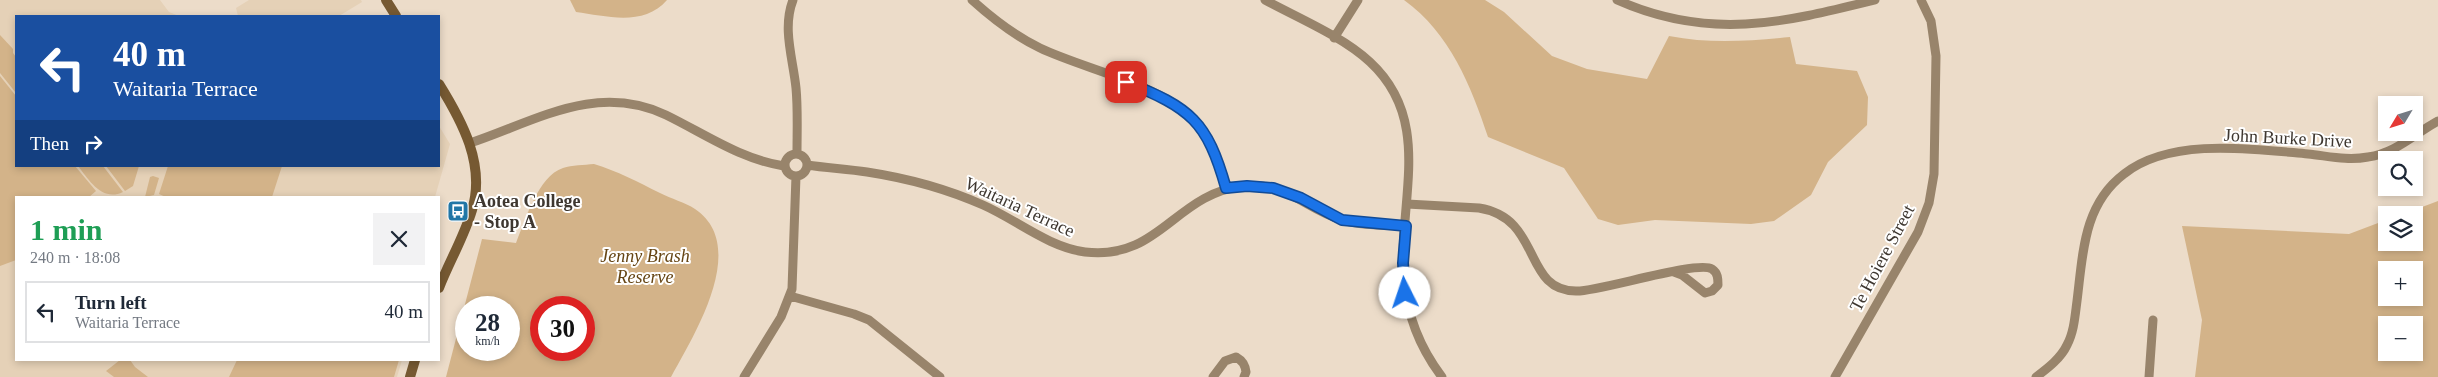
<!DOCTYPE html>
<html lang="en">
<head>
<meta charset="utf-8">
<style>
	:root { --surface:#fff; --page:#f2f2f3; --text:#1f2937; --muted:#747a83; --line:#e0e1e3 }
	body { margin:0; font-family:Georgia,serif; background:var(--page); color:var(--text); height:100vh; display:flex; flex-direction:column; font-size:19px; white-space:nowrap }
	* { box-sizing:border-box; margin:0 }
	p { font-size:16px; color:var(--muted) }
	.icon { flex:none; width:28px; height:28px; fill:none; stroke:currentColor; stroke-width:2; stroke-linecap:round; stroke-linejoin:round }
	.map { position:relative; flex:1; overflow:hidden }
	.side { position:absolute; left:15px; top:196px; width:425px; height:165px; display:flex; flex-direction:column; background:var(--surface); border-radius:0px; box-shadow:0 2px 8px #0003 }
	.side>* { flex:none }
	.guide { position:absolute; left:15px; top:15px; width:425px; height:152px; border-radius:0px; box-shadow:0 2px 8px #0003; background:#1a4fa0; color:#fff; overflow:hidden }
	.needle { width:32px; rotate:232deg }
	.tools { position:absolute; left:2378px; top:96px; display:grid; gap:10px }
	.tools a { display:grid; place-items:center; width:45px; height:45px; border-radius:0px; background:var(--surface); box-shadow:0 2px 8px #0003; font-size:25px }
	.speed { position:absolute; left:455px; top:296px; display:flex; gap:10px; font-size:25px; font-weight:700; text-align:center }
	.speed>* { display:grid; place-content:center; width:65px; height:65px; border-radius:50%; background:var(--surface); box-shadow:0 2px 8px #0003; line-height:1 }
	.speed small { font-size:12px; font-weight:400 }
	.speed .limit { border:8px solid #d22; background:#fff; color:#111 }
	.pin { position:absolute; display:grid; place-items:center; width:42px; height:42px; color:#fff; margin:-21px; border-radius:10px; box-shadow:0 2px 8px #0006 }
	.me { position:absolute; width:55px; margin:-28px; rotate:356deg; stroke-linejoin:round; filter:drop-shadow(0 0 4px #0008) }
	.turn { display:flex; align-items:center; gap:18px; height:105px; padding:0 15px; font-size:22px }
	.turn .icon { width:65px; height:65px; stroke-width:2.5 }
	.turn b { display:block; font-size:35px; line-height:42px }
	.then { display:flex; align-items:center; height:48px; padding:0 15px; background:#0003; gap:10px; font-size:19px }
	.round { display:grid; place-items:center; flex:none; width:52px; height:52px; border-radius:0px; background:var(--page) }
	.summary { display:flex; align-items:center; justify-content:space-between; height:85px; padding:0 15px }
	h1 { font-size:30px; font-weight:600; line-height:38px; color:#1e9e55 }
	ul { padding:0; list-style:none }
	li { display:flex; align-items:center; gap:15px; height:62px; margin:0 10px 8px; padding:0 5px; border:2px solid var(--line); border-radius:0px }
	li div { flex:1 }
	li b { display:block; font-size:19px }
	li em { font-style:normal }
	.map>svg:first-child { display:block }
	.built { fill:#e5d1b7 }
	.green { fill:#d3b389; fill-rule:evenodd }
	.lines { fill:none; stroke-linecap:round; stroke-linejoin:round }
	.street { stroke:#98846b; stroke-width:9 }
	.secondary { stroke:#765932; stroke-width:10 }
	.route-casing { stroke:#114b97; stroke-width:12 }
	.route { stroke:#1a73e8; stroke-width:9 }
	.labels { text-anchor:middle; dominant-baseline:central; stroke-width:4; stroke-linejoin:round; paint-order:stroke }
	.street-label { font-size:18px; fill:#3e3730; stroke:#fff }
	.poi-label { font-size:18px; font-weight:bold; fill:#3e3730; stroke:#fff; text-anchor:start }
	.park-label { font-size:18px; font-style:italic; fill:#664514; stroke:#fff }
</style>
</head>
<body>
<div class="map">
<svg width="2438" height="377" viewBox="0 0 2438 377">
	<rect width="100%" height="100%" fill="#ecdcc9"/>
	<!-- built -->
	<path class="built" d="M0 0H160L169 12 179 16H16V166H439V126L450 144 435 197 16 198V360H402L397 377H0Z
		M249 0H361L362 2 339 16H238L236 8Z"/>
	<!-- green -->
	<path class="green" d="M570 0H667C644 27 606 16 576 12Z
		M1404 0H1485L1504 12 1552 56 1587 69 1647 79 1669 36C1710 44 1749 41 1790 37L1796 64 1857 71 1868 97 1867 125 1828 162 1811 195 1774 221 1751 224 1655 220 1618 225 1598 219 1564 168 1488 137C1471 86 1450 33 1404 0Z
		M0 35 13 49V53L16 57V93L0 73Z
		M0 76 16 96V166H75L96 191 89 197 16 198V260L0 266Z
		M594 164C617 171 638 182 660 193 671 199 685 202 695 209 750 246 694 335 671 377H446L482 239 516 243C525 221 538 176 563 168 572 165 584 165 594 164ZM466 308H509V350H466ZM541 308H584V350H541Z
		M78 166H103L123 192C102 202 89 180 78 166Z
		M106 166H139L133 186 125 191Z
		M168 166H282L272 197 168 198 159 194Z
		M153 176 159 178 154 195 145 197 150 177Z
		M2438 201V377H2195L2202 320 2182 226 2349 234 2386 220V242H2414V215H2401ZM2386 270H2414V298H2386ZM2386 325H2414V352H2386Z
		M120 360H130L135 367 148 377H114L106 371Z
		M237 360H399L394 377H229Z"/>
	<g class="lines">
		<!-- street -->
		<path class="street" d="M793 0C782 28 793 59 796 88 798 109 797 132 797 153
			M972 0C993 19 1015 36 1040 48 1086 70 1165 85 1197 123 1214 142 1219 165 1226 188
			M1265 0C1298 18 1342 36 1370 62 1435 122 1397 203 1404 279 1407 315 1420 348 1442 377
			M1617 0C1709 41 1782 23 1875 0
			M1334 38 1358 0
			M470 143C536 121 596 82 666 115 705 134 740 159 784 166
			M785 165a11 11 0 1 1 22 0a11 11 0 1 1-22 0Z
			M807 165C827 168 847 169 867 172 906 178 947 189 983 205 1017 220 1048 247 1085 252 1160 261 1175 193 1244 186 1288 182 1305 209 1342 220 1362 226 1385 225 1406 226
			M1407 204 1479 208C1543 218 1522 292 1577 291 1601 291 1698 260 1712 269 1718 273 1718 279 1718 285L1712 291 1705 293 1682 275 1674 272
			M790 296 854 314 869 320 940 377
			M744 377 781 317 792 289 796 176
			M1213 377 1225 361 1236 357C1243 361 1245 365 1246 372L1244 377
			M1835 377 1918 232 1929 203 1934 174 1936 56 1931 21 1921 0
			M2036 377C2048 368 2061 358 2067 345 2074 332 2075 316 2077 301 2083 254 2083 205 2124 174 2170 137 2253 149 2308 154 2328 156 2347 161 2368 157 2396 153 2414 134 2438 121
			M2149 377 2153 320"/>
		<!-- secondary -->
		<path class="secondary" d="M386 0 396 16
			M439 84C462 121 486 165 472 210 464 237 449 262 439 288
			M410 377 415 360"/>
	</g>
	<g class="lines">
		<!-- route casing -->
		<g class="route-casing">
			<path id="route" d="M1126 82C1191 108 1207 121 1226 188L1247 186 1273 188 1301 198 1342 220 1406 226 1403 263 1405 293"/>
		</g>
		<!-- route -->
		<use href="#route" class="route"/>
	</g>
	<!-- icons -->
	<defs>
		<g id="bus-square" transform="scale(1.125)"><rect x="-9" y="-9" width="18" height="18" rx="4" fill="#2176a6" stroke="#fff"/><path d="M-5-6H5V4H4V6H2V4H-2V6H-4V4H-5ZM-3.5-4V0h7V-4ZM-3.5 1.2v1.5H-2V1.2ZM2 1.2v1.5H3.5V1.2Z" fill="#fff"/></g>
	</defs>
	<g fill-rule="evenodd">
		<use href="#bus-square" x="458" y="211"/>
	</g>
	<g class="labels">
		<!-- street labels -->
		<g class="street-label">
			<text transform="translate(2288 138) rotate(3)">John Burke Drive</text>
			<text transform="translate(1020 207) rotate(25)">Waitaria Terrace</text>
			<text transform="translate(1882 258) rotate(-62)">Te Hoiere Street</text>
		</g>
		<!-- poi labels -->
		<g class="poi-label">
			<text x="474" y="201">Aotea College<tspan x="474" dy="21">- Stop A</tspan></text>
		</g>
		<!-- park labels -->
		<g class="park-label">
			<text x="645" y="256">Jenny Brash<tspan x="645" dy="21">Reserve</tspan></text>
		</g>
	</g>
</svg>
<div class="tools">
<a><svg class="needle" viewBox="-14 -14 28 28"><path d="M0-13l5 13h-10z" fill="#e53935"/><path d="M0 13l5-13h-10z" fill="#747a83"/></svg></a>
<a><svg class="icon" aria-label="search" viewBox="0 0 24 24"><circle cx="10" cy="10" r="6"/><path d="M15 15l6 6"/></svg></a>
<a><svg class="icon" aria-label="layers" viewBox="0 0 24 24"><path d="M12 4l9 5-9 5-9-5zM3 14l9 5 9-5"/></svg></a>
<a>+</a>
<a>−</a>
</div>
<div class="speed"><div>28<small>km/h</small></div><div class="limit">30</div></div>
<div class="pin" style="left:1126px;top:82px;background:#d93025"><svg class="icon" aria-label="arrive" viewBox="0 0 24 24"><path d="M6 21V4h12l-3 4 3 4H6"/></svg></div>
<svg class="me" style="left:1405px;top:293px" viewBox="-20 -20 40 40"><circle r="19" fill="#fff"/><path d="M0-13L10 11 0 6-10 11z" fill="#1a73e8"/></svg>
<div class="guide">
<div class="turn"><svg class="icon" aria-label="left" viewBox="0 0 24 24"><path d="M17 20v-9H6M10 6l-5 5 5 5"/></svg><div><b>40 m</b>Waitaria Terrace</div></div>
<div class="then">Then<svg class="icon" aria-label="right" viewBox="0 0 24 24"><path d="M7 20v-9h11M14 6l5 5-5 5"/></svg></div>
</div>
<section class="side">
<div class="summary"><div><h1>1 min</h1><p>240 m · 18:08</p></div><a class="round"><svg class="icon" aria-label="close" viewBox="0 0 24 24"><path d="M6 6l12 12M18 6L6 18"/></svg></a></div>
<ul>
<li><svg class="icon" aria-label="left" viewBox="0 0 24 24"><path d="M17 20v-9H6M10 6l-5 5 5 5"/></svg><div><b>Turn left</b><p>Waitaria Terrace</p></div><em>40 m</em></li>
</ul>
</section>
</div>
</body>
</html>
